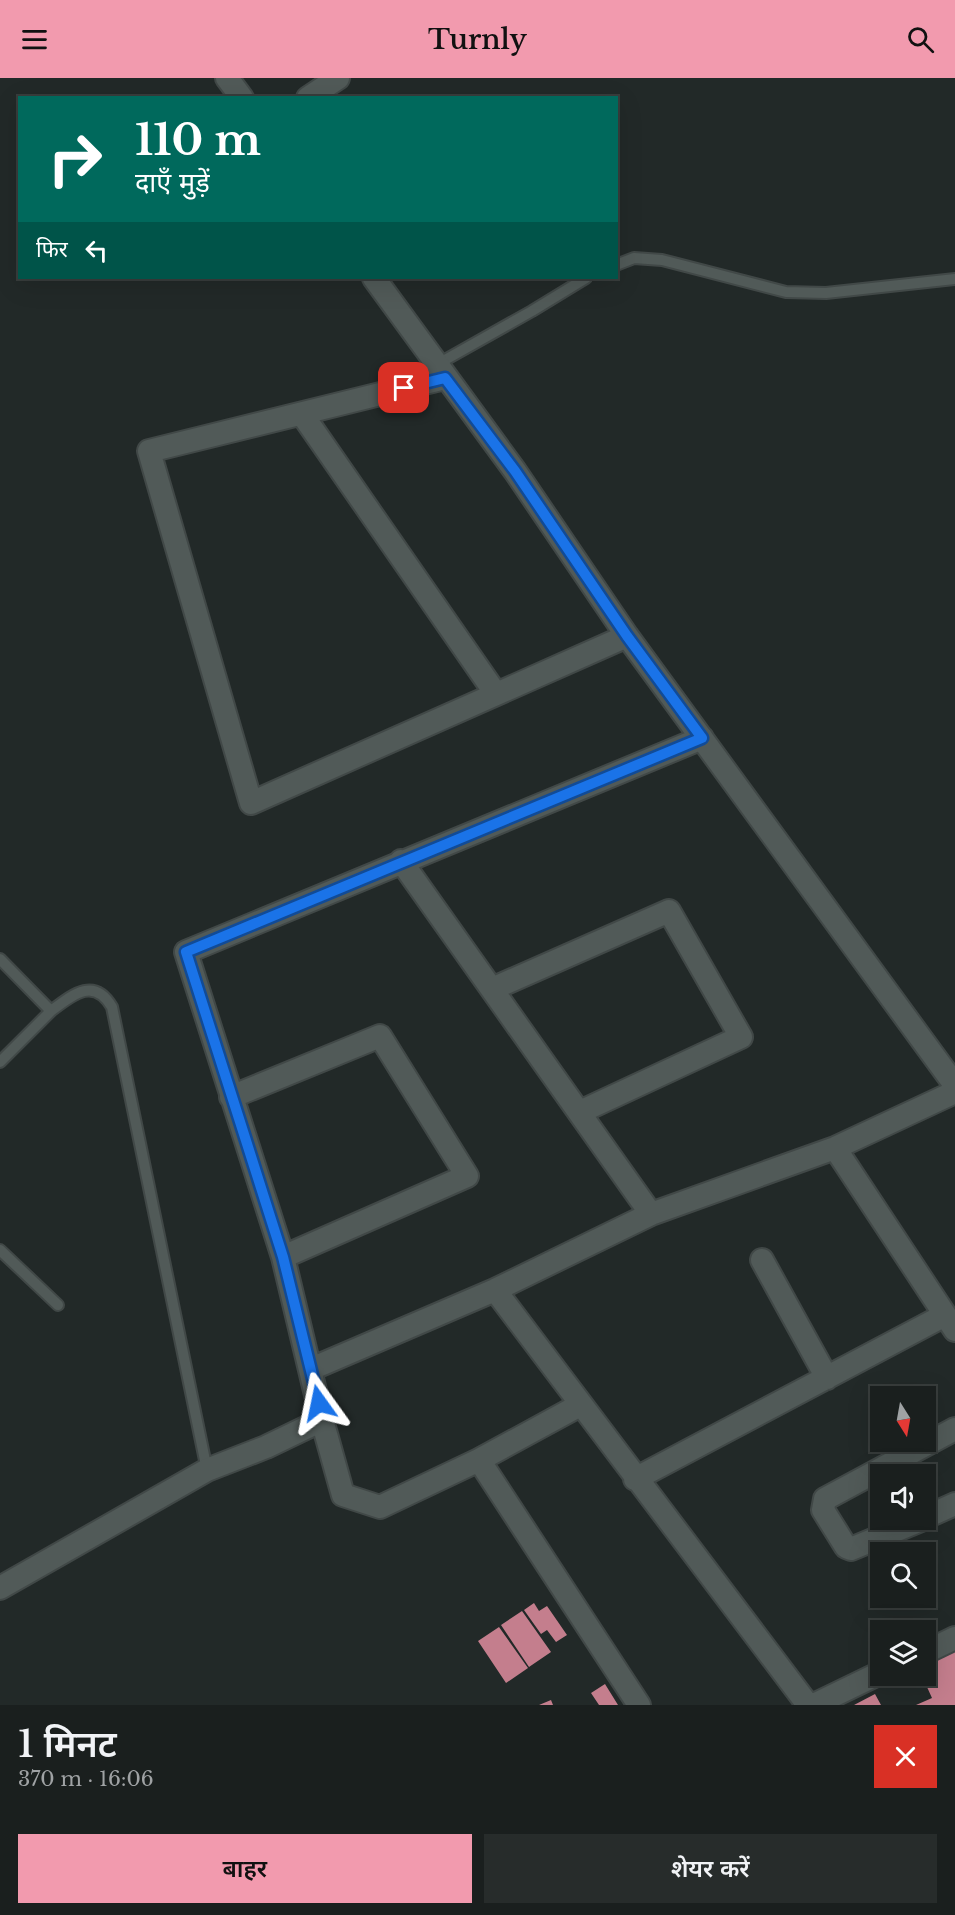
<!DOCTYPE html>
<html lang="hi">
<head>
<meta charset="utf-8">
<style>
	:root { --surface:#1a1f1e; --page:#272c2b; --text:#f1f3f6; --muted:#9fa2a4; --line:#383d3c; --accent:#f29aae }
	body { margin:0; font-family:"Libre Baskerville","Noto Sans Devanagari",serif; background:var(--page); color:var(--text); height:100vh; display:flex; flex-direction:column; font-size:22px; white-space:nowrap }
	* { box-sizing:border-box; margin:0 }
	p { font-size:20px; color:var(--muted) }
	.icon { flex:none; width:33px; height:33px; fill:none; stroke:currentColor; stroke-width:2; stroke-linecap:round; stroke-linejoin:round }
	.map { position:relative; height:1627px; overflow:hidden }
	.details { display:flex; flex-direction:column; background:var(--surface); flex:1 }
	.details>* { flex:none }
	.guide { position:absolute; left:18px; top:18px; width:600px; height:183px; border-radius:0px; box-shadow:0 6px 24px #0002,0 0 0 2px var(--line); background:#00695c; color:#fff; overflow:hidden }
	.needle { width:39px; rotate:169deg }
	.tools { position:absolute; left:870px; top:1308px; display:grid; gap:12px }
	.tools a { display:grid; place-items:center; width:66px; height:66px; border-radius:0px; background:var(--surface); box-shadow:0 6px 24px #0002,0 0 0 2px var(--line); font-size:30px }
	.pin { position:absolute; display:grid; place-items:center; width:51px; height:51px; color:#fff; margin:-26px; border-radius:12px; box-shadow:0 3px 9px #0006 }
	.me { position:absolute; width:66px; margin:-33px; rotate:348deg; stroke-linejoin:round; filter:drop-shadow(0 0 4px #0008) }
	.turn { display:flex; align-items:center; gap:21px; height:126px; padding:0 18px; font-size:27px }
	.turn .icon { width:78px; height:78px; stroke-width:2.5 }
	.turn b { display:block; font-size:42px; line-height:51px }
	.then { display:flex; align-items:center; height:57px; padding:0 18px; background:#0003; gap:12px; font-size:22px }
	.round { display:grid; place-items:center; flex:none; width:63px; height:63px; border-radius:0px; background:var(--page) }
	.summary { display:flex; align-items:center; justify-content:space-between; height:102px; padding:0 18px }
	h1 { font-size:36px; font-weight:600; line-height:45px }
	.cta { display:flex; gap:12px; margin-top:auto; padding:12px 18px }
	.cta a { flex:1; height:69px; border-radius:0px; background:var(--accent); color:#111; font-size:24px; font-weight:600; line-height:69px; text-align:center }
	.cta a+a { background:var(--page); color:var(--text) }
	header { display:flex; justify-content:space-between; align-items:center; height:78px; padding:0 18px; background:var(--accent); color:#111; font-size:27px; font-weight:600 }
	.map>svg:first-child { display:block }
	.building { fill:#c47e8d }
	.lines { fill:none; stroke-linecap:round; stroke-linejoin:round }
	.lane-casing { stroke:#414847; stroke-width:14 }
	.street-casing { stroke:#414847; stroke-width:26 }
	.lane { stroke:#515a58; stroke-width:10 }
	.street { stroke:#515a58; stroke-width:22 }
	.route-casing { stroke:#114b97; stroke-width:15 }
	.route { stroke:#1a73e8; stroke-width:10 }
</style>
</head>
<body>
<header><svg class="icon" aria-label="menu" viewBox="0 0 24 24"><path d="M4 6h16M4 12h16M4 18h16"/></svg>Turnly<svg class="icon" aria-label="search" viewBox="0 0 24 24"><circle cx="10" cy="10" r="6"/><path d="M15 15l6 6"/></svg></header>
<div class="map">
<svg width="955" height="1627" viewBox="0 0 955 1627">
	<rect width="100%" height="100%" fill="#222928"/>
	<!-- building -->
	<path class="building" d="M534 1525 539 1533 547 1528 567 1557 556 1564 547 1552 541 1556 524 1532Z
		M522 1533 551 1574 529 1589 501 1547Z
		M499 1549 528 1590 506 1605 478 1563Z
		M955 1564V1627H916L932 1620 922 1598H926V1578Z
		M605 1606 618 1627H599L591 1615Z
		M875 1616 881 1627H854Z
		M551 1622 553 1627H539Z"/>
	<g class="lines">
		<!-- lane casing -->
		<g class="lane-casing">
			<path id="lane" d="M616 187 634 180 662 182 786 214 826 215 955 201
				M436 287 532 233 586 200
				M0 881 51 933 0 984
				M51 933C72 917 94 898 112 929L207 1392
				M0 1172 58 1227"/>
		</g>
		<!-- street casing -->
		<g class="street-casing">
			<path id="street" d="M227 0 242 20
				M308 20 338 0
				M374 200 515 393 627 558 955 1007
				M445 300 149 373 251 725 627 558
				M302 336 496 616
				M401 783 651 1136 835 1070 955 1014
				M492 911 669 833 741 959 580 1034
				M231 1019 380 958 467 1098 283 1179
				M835 1070 955 1252
				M762 1182 827 1300
				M495 1212 808 1627
				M311 1291 495 1212 651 1136
				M580 1327 479 1382 639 1627
				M322 1342 343 1417 380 1429 479 1382
				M635 1401 945 1237
				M926 1439 955 1426
				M921 1442 851 1471 846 1469 823 1432 825 1421 955 1351
				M0 1510 207 1392 266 1369 322 1342 283 1179 186 874 702 660
				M926 1574 955 1560
				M814 1627 880 1595"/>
		</g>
		<!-- lane -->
		<use href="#lane" class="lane"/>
		<!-- street -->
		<use href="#street" class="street"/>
	</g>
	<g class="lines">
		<!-- route casing -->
		<g class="route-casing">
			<path id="route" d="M319 1325 283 1179 186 874 702 660 627 558 515 393 445 300 404 310"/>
		</g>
		<!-- route -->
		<use href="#route" class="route"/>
	</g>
</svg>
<div class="tools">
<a><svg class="needle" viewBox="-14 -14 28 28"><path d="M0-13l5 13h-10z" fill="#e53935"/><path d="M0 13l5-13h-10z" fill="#9fa2a4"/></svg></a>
<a><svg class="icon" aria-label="sound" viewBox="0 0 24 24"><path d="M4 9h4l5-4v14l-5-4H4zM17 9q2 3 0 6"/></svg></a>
<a><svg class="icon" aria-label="search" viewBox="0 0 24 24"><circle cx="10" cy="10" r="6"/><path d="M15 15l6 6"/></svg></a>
<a><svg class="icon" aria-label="layers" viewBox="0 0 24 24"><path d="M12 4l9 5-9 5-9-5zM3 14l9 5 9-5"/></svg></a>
</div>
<div class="pin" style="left:404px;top:310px;background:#d93025"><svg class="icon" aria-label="arrive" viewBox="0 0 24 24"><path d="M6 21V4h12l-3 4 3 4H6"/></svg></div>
<svg class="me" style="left:319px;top:1325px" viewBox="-20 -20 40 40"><path d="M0-17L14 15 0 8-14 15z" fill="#1a73e8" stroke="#fff" stroke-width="4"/></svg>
<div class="guide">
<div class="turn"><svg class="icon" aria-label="right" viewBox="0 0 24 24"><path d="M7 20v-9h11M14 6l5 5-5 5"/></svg><div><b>110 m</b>दाएँ मुड़ें</div></div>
<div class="then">फिर<svg class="icon" aria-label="left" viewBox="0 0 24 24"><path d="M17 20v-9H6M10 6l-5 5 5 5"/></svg></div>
</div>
</div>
<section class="details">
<div class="summary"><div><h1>1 मिनट</h1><p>370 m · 16:06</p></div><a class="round" style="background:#d93025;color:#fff"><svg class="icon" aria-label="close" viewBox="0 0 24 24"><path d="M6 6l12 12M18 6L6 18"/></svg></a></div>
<div class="cta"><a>बाहर</a><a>शेयर करें</a></div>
</section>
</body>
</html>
